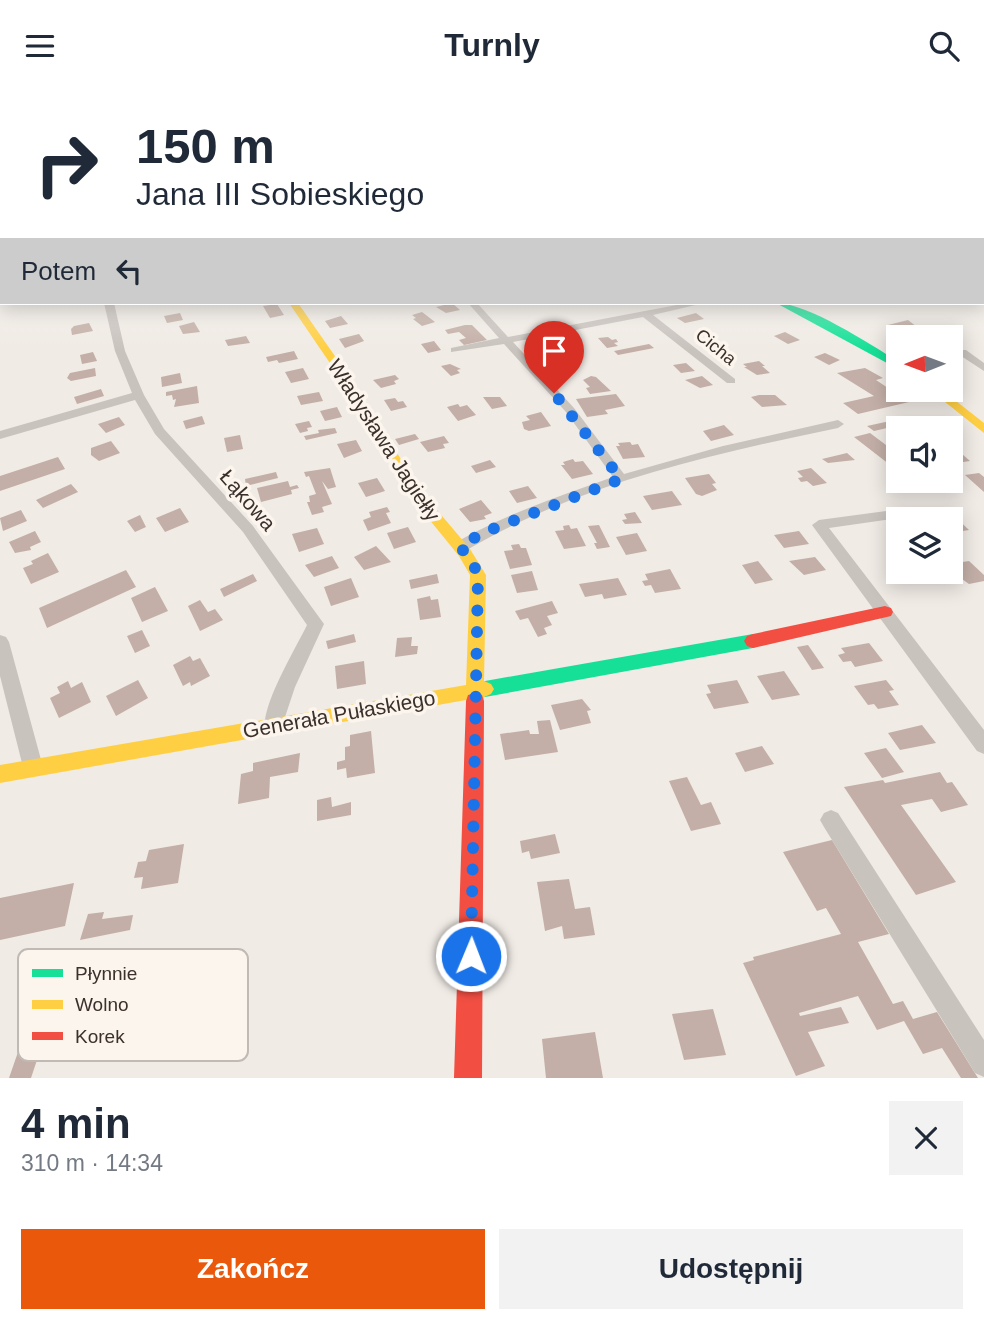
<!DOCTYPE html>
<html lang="pl">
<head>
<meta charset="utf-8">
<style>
	:root { --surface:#fff; --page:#f2f2f3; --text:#1f2937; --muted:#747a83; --accent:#ea580c }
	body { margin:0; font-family:Arial,sans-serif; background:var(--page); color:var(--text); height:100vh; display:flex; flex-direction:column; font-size:26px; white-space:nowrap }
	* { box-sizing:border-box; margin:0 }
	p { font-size:23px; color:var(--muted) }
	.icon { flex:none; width:38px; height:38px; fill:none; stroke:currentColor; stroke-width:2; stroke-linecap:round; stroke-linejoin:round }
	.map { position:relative; height:987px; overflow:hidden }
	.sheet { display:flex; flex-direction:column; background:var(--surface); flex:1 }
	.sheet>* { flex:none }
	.guide { position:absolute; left:0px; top:0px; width:985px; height:214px; box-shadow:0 4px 18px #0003; background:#fff; color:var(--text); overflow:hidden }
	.needle { width:46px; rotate:269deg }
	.buttons { position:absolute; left:886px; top:234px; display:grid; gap:14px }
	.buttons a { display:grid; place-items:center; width:77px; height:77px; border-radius:0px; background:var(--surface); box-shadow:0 4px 18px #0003; font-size:35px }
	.pin { position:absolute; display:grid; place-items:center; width:60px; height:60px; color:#fff; margin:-72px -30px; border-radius:50% 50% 50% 0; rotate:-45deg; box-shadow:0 0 7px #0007 }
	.pin .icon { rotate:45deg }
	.me { position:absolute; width:77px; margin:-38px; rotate:1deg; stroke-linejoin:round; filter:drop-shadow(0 0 5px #0008) }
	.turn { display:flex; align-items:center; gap:24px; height:147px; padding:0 21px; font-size:32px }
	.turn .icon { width:91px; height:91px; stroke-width:2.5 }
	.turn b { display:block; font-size:49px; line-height:60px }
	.then { display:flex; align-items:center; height:66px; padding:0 21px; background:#0003; gap:14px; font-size:26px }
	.round { display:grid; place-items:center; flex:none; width:74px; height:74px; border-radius:0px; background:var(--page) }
	.summary { display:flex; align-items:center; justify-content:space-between; height:119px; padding:0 21px }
	h1 { font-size:42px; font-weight:600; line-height:52px }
	.primary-button { display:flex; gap:14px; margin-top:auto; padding:14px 21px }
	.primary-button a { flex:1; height:80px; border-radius:0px; background:var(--accent); color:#fff; font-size:28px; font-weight:600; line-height:80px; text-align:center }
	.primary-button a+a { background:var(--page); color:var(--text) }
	header { display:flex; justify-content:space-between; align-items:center; height:91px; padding:0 21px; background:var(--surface); font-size:32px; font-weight:600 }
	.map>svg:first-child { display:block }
	.building { fill:#c3afa7 }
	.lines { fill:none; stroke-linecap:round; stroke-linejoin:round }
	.street { fill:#c9c3be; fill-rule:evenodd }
	.fast { fill:#16e098; fill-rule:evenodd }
	.slow { fill:#ffcf43; fill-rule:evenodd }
	.jam { fill:#f24e42; fill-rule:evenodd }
	.route { stroke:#1a73e8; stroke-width:12; stroke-dasharray:0 21.6 }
	.labels { text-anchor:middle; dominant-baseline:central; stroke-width:7; stroke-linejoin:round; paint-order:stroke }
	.far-street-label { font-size:18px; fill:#3b302b; stroke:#fbf5ee }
	.street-label { font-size:21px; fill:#3b302b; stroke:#fbf5ee }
	.key { fill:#fbf5ee; stroke:#c1bab4; stroke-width:2 }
	.key-label { font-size:19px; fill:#3b302b }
</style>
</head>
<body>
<header><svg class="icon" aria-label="menu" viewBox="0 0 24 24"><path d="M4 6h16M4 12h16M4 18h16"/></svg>Turnly<svg class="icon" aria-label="search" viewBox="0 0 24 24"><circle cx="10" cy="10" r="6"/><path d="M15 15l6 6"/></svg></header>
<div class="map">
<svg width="984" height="987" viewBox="0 0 984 987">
	<rect width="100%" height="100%" fill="#f0ebe5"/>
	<!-- building -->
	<path class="building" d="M452 212 460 219 446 222 436 216Z
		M277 213 284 224 270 227 263 215Z
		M422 221 426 224 435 231 422 235 413 228 416 227 412 224Z
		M180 222 183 229 167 232 164 225Z
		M696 222 704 228 685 232 677 227Z
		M341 225 348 233 330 237 325 230Z
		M908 229 917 236 931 247H904L888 234Z
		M194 231 200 241 183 243 179 235Z
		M89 232 93 240 72 244 71 238 74 235Z
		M465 234H472L487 249 464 254 459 249 466 247 459 241 448 243 445 239Z
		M785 241 800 249 788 253 774 245Z
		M359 243 364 250 345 257 339 248Z
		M246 245 250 252 228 255 225 249Z
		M608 246 612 249 616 248 618 251 614 252 618 255 607 257 598 247Z
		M562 247 568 252 540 258 534 252Z
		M434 250 441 259 428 262 421 253Z
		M649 253 654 257 618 264 614 260Z
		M294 260 298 268 279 272 277 269 268 271 266 266Z
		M93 261 97 270 82 273 80 264Z
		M825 262 840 269 829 274 814 266Z
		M759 270 765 275H762L770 282 757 284 744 276H747L743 273Z
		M686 272 695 280 681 282 673 274Z
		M450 273 461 278 457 279 460 282 451 285 441 275Z
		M95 277 96 285 71 290 67 287 70 282Z
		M303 277 309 288 291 292 285 281Z
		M865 277 883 287 876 289 909 311 858 323 843 312 874 305 837 282Z
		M180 282 182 292 162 296 161 286Z
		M395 284 399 288 394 290 396 293 381 297 373 289Z
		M591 285 596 286 611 300 590 303 586 297 590 296 583 289Z
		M702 285 713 294 700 297 685 289Z
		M197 295 199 312 174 316 176 308 173 309 172 304 166 305V301Z
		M101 298 104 305 77 313 74 306Z
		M319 301 323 310 301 314 297 305Z
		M616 303 625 315 605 319 608 323 587 326 576 308Z
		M759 304H775L787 314 762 316 751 306Z
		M483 306H500L507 315 492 318Z
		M395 307 398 311 403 310 407 316 391 320 384 309Z
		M458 313 460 316 467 314 476 324 458 330 447 316Z
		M337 316 342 326 325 330 320 320Z
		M541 321 551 335 529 340 524 338 522 331 530 329 526 325Z
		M202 325 205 333 186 338 183 330Z
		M119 326 125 334 106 342 98 333Z
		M309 330 312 336 307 337 308 340 300 342 295 333Z
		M890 330 901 338H898V342L887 337 874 340 867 335Z
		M724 334 734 344 711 350 703 340Z
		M335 337 337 342 306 349 304 345 319 342 318 339Z
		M870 342 898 363V376L894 377 854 346Z
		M415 343 419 348 399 354 395 348Z
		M240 344 243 358 227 361 224 347Z
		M444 345 449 352 443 353 445 357 428 361 420 351Z
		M356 349 362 360 344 367 337 353Z
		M111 350 120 362 99 370 91 364V357Z
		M630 351 632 354 638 353 645 366 623 368 616 355H620L618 352Z
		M954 356 970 370 950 373V357Z
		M847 362 855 369 828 372 822 368Z
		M58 366 65 378 0 400V385Z
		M573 368 575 371 583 370 593 383 572 388 561 374H565L563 371Z
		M490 369 496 376 476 382 471 375Z
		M330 377 336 396 328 398 322 390 332 413 322 416 324 421 312 424 307 411H310L309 405 316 403 309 385 306 386 304 381Z
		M811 377 827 392 813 395 807 390 801 391 798 387 803 386 797 380Z
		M276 381 278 387 246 395 245 388Z
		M979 382 984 386V401L965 384Z
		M709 383 716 392 712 393 717 399 702 405 696 403 685 387Z
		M377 387 385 400 366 406 358 392Z
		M288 390 290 396 297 394 299 397 291 399 292 403 261 411 257 397Z
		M71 393 78 401 43 417 36 409Z
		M528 395 537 407 517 412 509 400Z
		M672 400 682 414 652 419 643 405Z
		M481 409 492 422 484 425 486 428 470 431 459 418Z
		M387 416 390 421 386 422 391 432 368 440 363 429 371 426 369 421Z
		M180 417 189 431 165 441 156 427Z
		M21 419 27 430 3 440 0 427Z
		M944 420 952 423 969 439 950 442V429H935L932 426 941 424 938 421Z
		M635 421 642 432 625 433 622 429 627 428 624 423Z
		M140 424 146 436 135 441 127 430Z
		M569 434 571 438 577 437 586 455 564 458 555 440 564 439 563 435Z
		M599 434 610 456 597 458 594 452H597L588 435Z
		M408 436 416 451 394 458 387 442Z
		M317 437 324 453 299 461 292 443Z
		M35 440 41 451 30 456 31 459 15 462 9 451Z
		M799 440 809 453 784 457 774 444Z
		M637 442 647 460 626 464 616 446Z
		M519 453 521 457H526L532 474 510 478 504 460 513 459 511 454Z
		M376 455 391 471 364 479 354 466Z
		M48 462 59 481 31 493 23 477 33 473 31 470Z
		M332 465 339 477 314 486 305 474Z
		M815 466 826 479 804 484 789 470Z
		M758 470 773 489 755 493 742 474Z
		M969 470 984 484V490L969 493 952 481 957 480 950 473Z
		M670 478 681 498 655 502 651 494 645 495 642 490 648 489 645 483Z
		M126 479 136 496 47 537 39 517Z
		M532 480 538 499 517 502 511 484Z
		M253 483 257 490 224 506 220 498Z
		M437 483 439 492 411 498 409 489Z
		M351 487 359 506 331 515 324 496Z
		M618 487 627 504 604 508 602 503 585 506 579 493Z
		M155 496 168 520 142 531 131 507Z
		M430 505 431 509 438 508 441 526 420 529 417 508Z
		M200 509 208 521 215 518 223 529 200 540 188 515Z
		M552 510 558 522 547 525 552 534 544 537 547 543 538 546 528 527 520 529 515 520Z
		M142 539 150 555 135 562 127 545Z
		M354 543 356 551 328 558 326 550Z
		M412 546 411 555H418L417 563 395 566 397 547Z
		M869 552 883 570 855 576 851 570 843 571 838 564 845 562 841 557Z
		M808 554 824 577 812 579 797 556Z
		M190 565 193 570 200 567 210 585 191 595 190 591 183 595 173 574Z
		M364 570 366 593 337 598 335 575Z
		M784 580 800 604 772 609 757 585Z
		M138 589 148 607 116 625 106 605Z
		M737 589 749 612 714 618 706 603 711 602 707 594Z
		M886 589 894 599 889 600 899 614 878 618 874 613 868 614 854 595Z
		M68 590 71 597 82 591 91 611 59 627 50 607 60 602 57 596Z
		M582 608 591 619 587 620 591 632 560 639 551 614Z
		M550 629 558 661 505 669 500 643 529 639 530 643H539L537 630Z
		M922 634 936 652 900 659 888 642Z
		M371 640 375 682 347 687 346 677 337 679V671L345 669V656L350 655V644Z
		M762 655 774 673 745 681 735 662Z
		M886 657 904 681 882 687 864 662Z
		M300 662 298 681 270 686 269 707 238 713 241 683 253 680V672Z
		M940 681 947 692 952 691 968 714 941 721 932 708 901 714 956 791 916 804 844 696 883 689 885 692Z
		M687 686 701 714 711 711 721 733 691 740 669 690Z
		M331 706 332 716 351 711V724L317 730V709Z
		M555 743 560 762 531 768 529 760 522 762 520 750Z
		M832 749 889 843 858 851 893 913 903 910 913 928 937 921 978 987H961L942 957 923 963 904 930 877 939 858 905 799 922 800 925 841 916 849 932 808 941 825 975 796 985 743 872 754 869 753 866 841 843 826 817 817 820 783 761Z
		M184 753 178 792 141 798 143 786 134 787 138 771 146 770 149 759Z
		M569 788 575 818 590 816 595 844 564 848 562 835 545 840 537 791Z
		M74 792 65 835 0 849V807Z
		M104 821 102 828 133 824 130 839 80 849 88 823Z
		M68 876 31 987H9L26 938H20L42 878Z
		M713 918 726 964 684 969 672 923Z
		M595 941 603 987H546L542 948Z"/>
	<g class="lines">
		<!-- street -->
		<path class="street" d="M0 171H2L0 177Z
			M104 212H114L125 260 144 304 164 338 253 435 324 533 295 596 280 641 273 643 266 641C257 621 297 555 307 534L243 441 155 343 135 309 0 348V340L132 302 115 260Z
			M468 212H477L508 246 687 212H704L653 224 735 288V292H727L643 226 513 251 574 317 624 383 723 355 838 329 844 333 838 337C711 363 578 393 465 460H455L453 456 455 452C504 424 559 405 613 386L566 321 504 253 451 261V257L499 247Z
			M958 259H966L984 272V280L958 263Z
			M901 418 906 420 908 423 906 426 829 437 984 639V663L977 660 812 434 819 429Z
			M0 544 6 546 9 551 43 676 40 683 33 685 26 683 23 676 0 585Z
			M831 719 838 722 984 949V986L975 982 824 736 820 729 824 722Z"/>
		<!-- fast -->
		<path class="fast" d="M776 212C808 212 869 253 898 270V278Z
			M753 543 759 545 762 550 759 555 753 557 485 606 479 603 476 598 479 593 485 590Z"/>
		<!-- slow -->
		<path class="slow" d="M289 212H298L346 281 421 400 470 458 486 484 484 590 491 593 494 598 491 603 484 606 482 616 475 618 468 616 466 609 0 692V674L466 594 470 484 459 465 411 406 336 281Z
			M930 299H942L984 332V342Z"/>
		<!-- jam -->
		<path class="jam" d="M885 515 891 517 893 521 891 525 753 557 747 555 744 550 747 545 753 543Z
			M475 602 482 604 484 610 482 987H454L466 610 468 604Z"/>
	</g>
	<!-- sky -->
	<linearGradient id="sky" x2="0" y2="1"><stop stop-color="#8bbad8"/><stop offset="0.46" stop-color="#f8f6f3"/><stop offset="1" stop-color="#f8f6f3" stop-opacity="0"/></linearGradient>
	<rect width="984" height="259" fill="url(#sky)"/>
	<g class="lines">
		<!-- route -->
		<path class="route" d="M471 865 478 484 471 468 460 456 482 442 621 388 554 302"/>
	</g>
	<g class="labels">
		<!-- far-street labels -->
		<g class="far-street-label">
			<text transform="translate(716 256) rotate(39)">Cicha</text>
		</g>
		<!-- street labels -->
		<g class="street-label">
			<text transform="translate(384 349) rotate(57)">Władysława Jagiełły</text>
			<text transform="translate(248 409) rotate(49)">Łąkowa</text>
			<text transform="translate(339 623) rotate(-10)">Generała Pułaskiego</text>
		</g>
	</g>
	<!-- legend -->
	<rect x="18" y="858" width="230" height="112" rx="10" class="key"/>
	<rect x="32" y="878" width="31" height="8" fill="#16e098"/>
	<rect x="32" y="909" width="31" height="9" fill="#ffcf43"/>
	<rect x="32" y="941" width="31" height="8" fill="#f24e42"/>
	<g class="key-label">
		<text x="75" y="889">Płynnie</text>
		<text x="75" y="920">Wolno</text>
		<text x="75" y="952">Korek</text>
	</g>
</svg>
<div class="buttons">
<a><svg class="needle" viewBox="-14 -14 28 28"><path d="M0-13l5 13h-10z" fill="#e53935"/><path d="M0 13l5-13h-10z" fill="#747a83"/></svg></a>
<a><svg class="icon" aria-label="sound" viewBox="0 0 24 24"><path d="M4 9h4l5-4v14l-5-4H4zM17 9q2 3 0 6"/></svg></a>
<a><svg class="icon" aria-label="layers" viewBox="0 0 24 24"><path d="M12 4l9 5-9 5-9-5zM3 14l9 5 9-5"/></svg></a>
</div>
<div class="pin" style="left:554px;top:302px;background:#d93025"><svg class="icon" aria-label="arrive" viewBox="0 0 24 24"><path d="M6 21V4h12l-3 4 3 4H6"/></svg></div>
<svg class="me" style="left:471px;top:865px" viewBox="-20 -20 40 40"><circle r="17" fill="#1a73e8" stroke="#fff" stroke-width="3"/><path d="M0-11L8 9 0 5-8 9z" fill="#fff"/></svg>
<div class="guide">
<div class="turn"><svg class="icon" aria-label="right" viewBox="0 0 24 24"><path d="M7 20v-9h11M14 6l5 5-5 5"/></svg><div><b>150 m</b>Jana III Sobieskiego</div></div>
<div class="then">Potem<svg class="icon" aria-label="left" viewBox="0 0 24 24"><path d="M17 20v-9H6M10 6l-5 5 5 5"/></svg></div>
</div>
</div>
<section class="sheet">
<div class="summary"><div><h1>4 min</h1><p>310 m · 14:34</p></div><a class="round"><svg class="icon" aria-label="close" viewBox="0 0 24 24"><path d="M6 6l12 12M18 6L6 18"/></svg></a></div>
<div class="primary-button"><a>Zakończ</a><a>Udostępnij</a></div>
</section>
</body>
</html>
